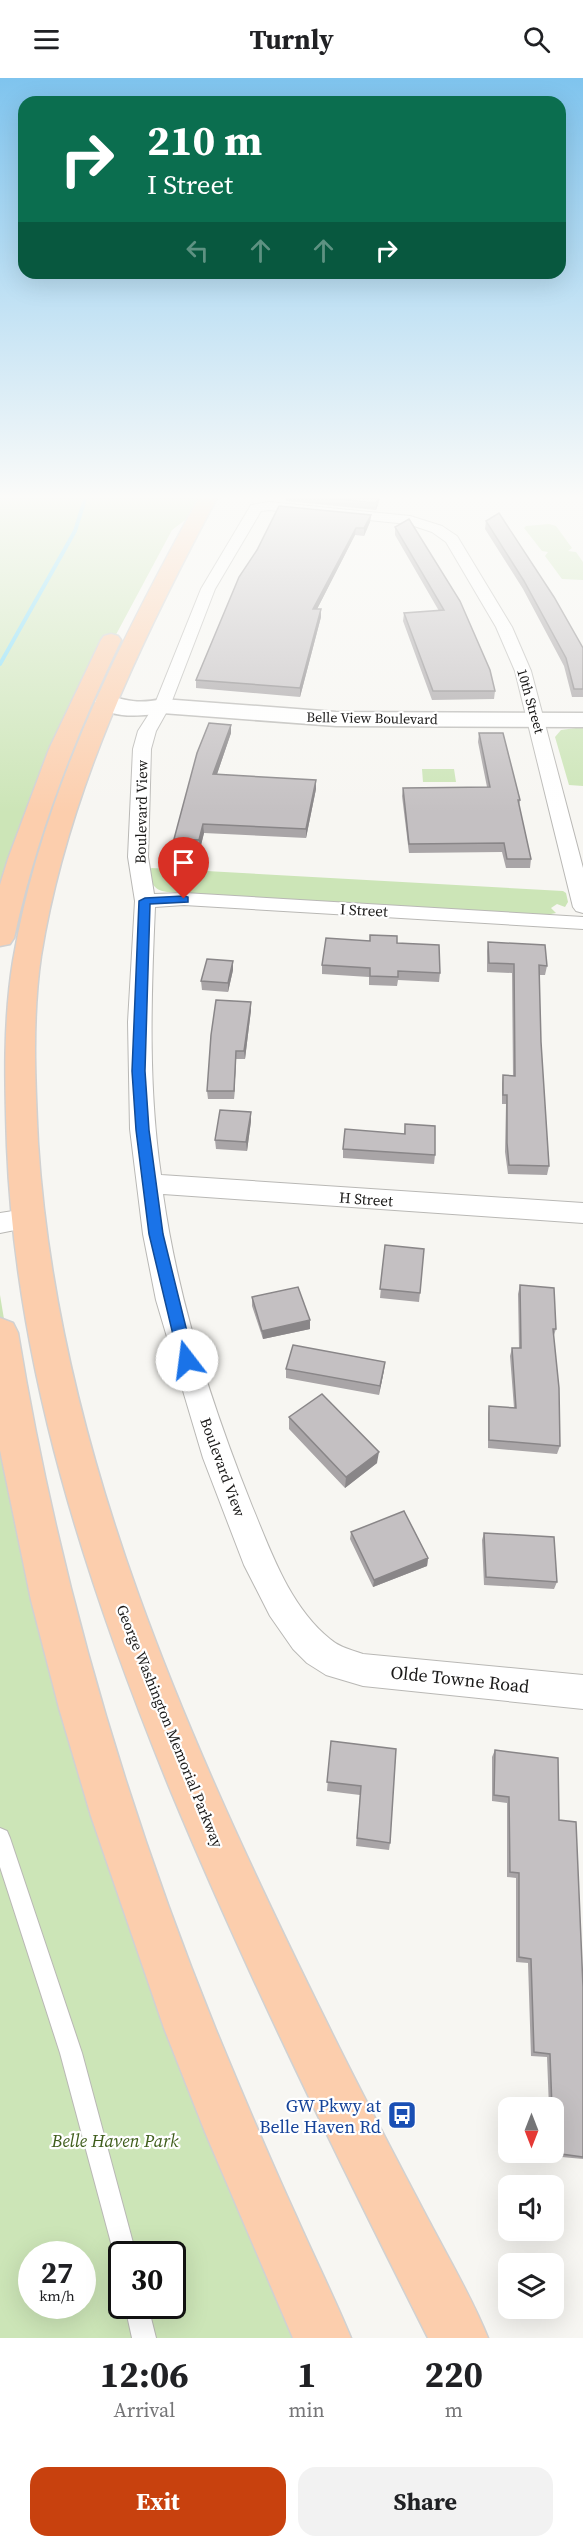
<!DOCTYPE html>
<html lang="en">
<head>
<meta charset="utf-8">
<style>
	:root { --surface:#fff; --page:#f2f2f2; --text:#202124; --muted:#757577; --accent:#c8410e }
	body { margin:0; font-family:"Source Serif 4",serif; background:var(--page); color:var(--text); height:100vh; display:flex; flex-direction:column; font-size:22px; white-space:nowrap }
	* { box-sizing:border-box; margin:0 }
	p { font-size:20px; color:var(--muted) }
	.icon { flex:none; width:33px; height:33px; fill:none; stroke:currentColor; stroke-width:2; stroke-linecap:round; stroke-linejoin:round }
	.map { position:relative; height:2260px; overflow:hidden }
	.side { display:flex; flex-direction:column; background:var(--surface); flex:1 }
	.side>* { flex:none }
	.hud { position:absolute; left:18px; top:18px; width:548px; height:183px; border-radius:18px; box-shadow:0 6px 24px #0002; background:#0b6e4f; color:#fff; overflow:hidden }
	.needle { width:39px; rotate:180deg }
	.tools { position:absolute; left:498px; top:2019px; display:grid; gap:12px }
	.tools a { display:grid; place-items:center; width:66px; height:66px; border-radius:12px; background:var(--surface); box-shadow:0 6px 24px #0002; font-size:30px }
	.speed { position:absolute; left:18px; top:2163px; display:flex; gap:12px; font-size:30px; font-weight:700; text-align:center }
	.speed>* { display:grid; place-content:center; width:78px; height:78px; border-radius:50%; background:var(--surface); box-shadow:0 6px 24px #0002; line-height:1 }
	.speed small { font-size:15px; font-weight:400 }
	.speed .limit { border:3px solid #111; border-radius:9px; background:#fff; color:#111 }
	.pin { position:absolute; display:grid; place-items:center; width:51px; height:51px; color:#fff; margin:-62px -26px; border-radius:50% 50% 50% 0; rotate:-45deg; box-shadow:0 0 6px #0007 }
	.pin .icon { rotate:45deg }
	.me { position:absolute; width:66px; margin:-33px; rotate:345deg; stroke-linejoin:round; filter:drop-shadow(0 0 4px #0008) }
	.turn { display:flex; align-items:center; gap:21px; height:126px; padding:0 30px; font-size:27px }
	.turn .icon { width:78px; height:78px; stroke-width:2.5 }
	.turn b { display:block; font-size:42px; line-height:51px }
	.lanes { display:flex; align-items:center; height:57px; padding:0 30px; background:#0003; justify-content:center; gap:30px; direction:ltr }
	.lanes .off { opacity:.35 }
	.eta { display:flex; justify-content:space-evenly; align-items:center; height:102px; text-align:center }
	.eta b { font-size:36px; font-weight:700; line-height:42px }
	.primary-button { display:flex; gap:12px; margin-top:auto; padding:12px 30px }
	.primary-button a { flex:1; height:69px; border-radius:18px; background:var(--accent); color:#fff; font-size:24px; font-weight:700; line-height:69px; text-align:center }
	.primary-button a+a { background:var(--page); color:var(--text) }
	header { display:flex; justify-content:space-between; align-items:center; height:78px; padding:0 30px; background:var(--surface); font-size:27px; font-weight:700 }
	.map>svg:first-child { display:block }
	.green { fill:#cce5b7; fill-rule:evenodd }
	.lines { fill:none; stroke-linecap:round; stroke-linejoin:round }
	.stream { stroke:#82ddf7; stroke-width:4 }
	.service-casing { stroke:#b9b8b5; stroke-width:2 }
	.minor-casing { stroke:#b9b8b5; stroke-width:2 }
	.secondary-casing { stroke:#b9b8b5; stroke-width:3 }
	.primary-casing { stroke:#d1d1d1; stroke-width:3 }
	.service { fill:#fff; fill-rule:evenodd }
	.minor { fill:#fff; fill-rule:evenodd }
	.secondary { fill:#fff; fill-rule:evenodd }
	.primary { fill:#fccead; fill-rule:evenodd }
	.wall { fill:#a9a5a7 }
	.shaded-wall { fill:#898688 }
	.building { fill:#c4c0c2; stroke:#898688; stroke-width:1.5 }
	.route { fill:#1a73e8; stroke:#114b97; stroke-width:1.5 }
	.labels { text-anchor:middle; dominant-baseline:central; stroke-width:4.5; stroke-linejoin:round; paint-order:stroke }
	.far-street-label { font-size:14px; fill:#1a1918; stroke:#fff }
	.street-label { font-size:15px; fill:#1a1918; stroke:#fff }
	.near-street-label { font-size:18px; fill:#1a1918; stroke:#fff }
	.near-transit-label { font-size:18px; fill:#164399; stroke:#fff; text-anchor:end }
	.near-park-label { font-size:18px; font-style:italic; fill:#405e1d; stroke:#fff }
</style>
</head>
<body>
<header><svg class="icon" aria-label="menu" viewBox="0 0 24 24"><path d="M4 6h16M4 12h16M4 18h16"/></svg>Turnly<svg class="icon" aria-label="search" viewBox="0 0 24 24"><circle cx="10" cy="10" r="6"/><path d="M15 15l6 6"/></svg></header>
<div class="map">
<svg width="583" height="2260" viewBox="0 0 583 2260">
	<rect width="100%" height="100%" fill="#f7f6f2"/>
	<!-- green -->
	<path class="green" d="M0 418H217L172 452 81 622 3 794 0 809Z
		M549 446 556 448 572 470 568 473 576 474 583 484V502L562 501 545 478 548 474 542 473 524 450 526 448Z
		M583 649V708L569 707 555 659 561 652Z
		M422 691H454L456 704H423Z
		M152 790 563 813 566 815 568 824 565 829 557 826 551 830 556 835 546 837 167 814C153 812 150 804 149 791Z
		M0 1217 49 1511 193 1959 331 2260H0ZM32 2176H82V2228H32ZM122 2176H172V2228H122Z"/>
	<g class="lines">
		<!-- stream -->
		<path class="stream" d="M0 586 75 453 86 418"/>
		<!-- service casing -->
		<g class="service-casing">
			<path id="service" d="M0 1750 7 1753 10 1760 82 1975 136 2176H122V2186L117 2184 114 2176 60 1975 0 1789Z
				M125 2228H148L156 2260H132Z"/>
		</g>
		<!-- minor casing -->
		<g class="minor-casing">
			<path id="minor" d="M269 424 410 438 442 448 457 458 512 549 531 593 583 790V835L576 833 573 829 515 593 496 549 446 464 432 454 408 446 269 432 261 433 215 511 170 628 156 653 151 671 148 779 154 816 184 815 583 839V851L184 827 155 829C151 919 148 1008 161 1097L583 1125V1145L163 1116C178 1223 212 1328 252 1428 271 1474 290 1529 330 1561 339 1569 351 1572 363 1576L583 1597V1631L363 1608 326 1597 307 1585 293 1571 270 1538 244 1487 203 1380 156 1222 143 1156 130 1051 128 944 135 823 128 779 133 671 138 653 154 628 201 511 251 427Z
				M26 1131 35 1134 39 1141 35 1148 0 1155V1135Z"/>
		</g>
		<!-- secondary casing -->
		<g class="secondary-casing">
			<path id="secondary" d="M106 617C128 623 139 626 162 621L336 634 583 635V649L336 648 162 635C143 638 108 642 95 624L98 619Z"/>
		</g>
		<!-- primary casing -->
		<g class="primary-casing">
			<path id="primary" d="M200 418H218C141 562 67 715 41 878 32 940 35 1003 38 1065 58 1376 190 1667 326 1943 359 2011 395 2078 430 2145 450 2183 472 2220 488 2260H428C338 2081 249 1901 172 1716 88 1510 16 1294 7 1069 5 1007 3 944 13 883 41 717 120 563 200 418Z
				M111 556 118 558 121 562C75 659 37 755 14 860L10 866 0 868V807L8 781 49 671 101 562 104 558Z
				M0 1240 13 1245 18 1255C57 1494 125 1727 216 1952 242 2015 268 2077 296 2138 314 2179 334 2219 351 2260H293L205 2054 164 1950 91 1738 59 1630 31 1522 0 1372Z"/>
		</g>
		<!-- service -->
		<use href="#service" class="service"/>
		<!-- minor -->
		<use href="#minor" class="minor"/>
		<!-- secondary -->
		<use href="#secondary" class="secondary"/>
		<!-- primary -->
		<use href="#primary" class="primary"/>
	</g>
	<!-- wall -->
	<path class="wall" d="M286 418H381L376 432 286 423Z
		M371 437 370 444 364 458 355 457 317 531H321V539L300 619 196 610V602L239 499Z
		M486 443 583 570V619H572L564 588 523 511 485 451Z
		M395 449 495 613 494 621 432 622 403 543 404 535 439 533 395 457Z
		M231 647V655L217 696 316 711 306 760 204 755 200 771 174 770V761Z
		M479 655 520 722 519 728 531 781 530 790H506L502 774 409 775 402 718 403 710 487 709 478 664Z
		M488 864 547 888 545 897H539L541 964 549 1088 547 1097 508 1096 505 1074 506 1026H502V1006L503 997 513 998 512 895 487 894V873Z
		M397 865 440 895 439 904 398 902 397 908 369 907V899L322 896V887Z
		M233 892 228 914 202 912 201 903Z
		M251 924V932L245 981H236L234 1021H208L207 1013Z
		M251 1043 247 1073 216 1071 215 1062Z
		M405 1046 435 1077 434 1086 343 1080V1071L404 1056Z
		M385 1167 420 1215 419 1224 380 1220Z
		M520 1207 556 1251 553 1260 560 1368 557 1376 488 1370V1336L489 1328 514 1330 510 1278 512 1270H519L518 1216Z
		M252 1219 310 1251 263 1261 252 1228Z
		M286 1291 384 1292 379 1317 286 1300Z
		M289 1339 377 1385 345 1410 289 1351Z
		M351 1454 428 1480 427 1488 373 1509 350 1461Z
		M484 1455 557 1504 554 1511 484 1507 482 1462Z
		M331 1663 396 1671 390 1765 389 1772 356 1768 360 1717 327 1713Z
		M495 1672 559 1742 583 1909V2081L551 2078V2074H554V2030H549L547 1979 531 1978 528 1885 516 1884V1800L507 1799V1725L492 1723V1679Z"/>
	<!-- shaded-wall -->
	<path class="shaded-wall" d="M379 418H381L376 432V425Z
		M371 437 370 444 364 458V450Z
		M356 450 355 457 313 539V531Z
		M321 531V539L300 619V610Z
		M231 647V655L214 705 213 696Z
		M316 702V711L306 760V751Z
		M203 746 204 755 200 771 199 762Z
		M233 883V892L228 914V905Z
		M251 924V932L245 981 244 973Z
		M236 973V981L234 1021V1013Z
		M251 1034V1043L247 1073 246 1064Z
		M310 1242V1251L263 1261 262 1253Z
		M385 1284 384 1292 379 1317 380 1308Z
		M379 1374 377 1385 345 1410 346 1399Z
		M428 1480 427 1488 373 1509 374 1502Z"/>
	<!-- building -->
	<path class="building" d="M309 418H379L376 425Z
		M279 428 371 437 364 450H356L313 531H321L300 610 196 602 239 499 257 472Z
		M499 435 554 519 583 570V611H574L566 580 524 503 486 443Z
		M409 441 460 523 490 592 495 613H433L404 535 444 532 395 449Z
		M209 645 231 647 213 696 316 702 306 751 203 746 199 762 174 761 197 675Z
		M479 655H503L520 722H518L531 781H507L504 765 409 766 403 710 490 709Z
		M370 857 397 858V865L439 867 440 895 398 893V899L370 898V890L322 887 326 860 370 863Z
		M488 864 545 867 547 888 539 887 541 964 549 1088 509 1087 507 1065V1017H503V997L515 998 514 886 489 885Z
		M207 881 233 883 228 905 201 903Z
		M216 922 251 924 244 973H236L234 1013H207L211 957Z
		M220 1032 251 1034 246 1064 215 1062Z
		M405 1046 435 1048V1077L343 1071 345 1051 405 1056Z
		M385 1167 424 1171 420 1215 380 1211Z
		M520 1207 554 1210 556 1251H553L559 1310 560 1368 489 1362V1328L516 1330 512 1270H521Z
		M298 1209 310 1242 262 1253 252 1219Z
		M293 1267 385 1284 380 1308 286 1291Z
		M322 1316 379 1374 346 1399 289 1339Z
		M404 1433 428 1480 374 1502 351 1454Z
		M484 1455 554 1459 557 1504 486 1499Z
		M331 1663 396 1671 390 1765 357 1760 361 1708 327 1704Z
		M495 1672 558 1680 559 1742 576 1744 583 1909V2079L554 2075V2030H552L550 1976 534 1974 531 1881 519 1879V1795L510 1794 509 1719 494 1717Z"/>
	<!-- sky -->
	<linearGradient id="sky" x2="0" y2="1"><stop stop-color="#7fc4ee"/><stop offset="0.57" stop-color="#fbfbf9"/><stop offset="1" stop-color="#fbfbf9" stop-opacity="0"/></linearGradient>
	<rect width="583" height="735" fill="url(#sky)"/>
	<!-- route -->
	<path class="route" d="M184 818 188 819V824L150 826 145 993 149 1052 163 1156 194 1282 192 1287 187 1289 182 1287 179 1282 149 1156 136 1052 132 993 139 823 145 820Z"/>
	<!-- icons -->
	<defs>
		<g id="bus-square" transform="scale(1.5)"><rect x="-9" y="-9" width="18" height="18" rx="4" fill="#1a4fb4" stroke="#fff"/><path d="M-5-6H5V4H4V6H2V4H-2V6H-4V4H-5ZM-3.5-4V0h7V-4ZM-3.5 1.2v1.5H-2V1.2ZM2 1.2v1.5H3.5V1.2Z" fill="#fff"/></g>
	</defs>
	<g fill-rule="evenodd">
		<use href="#bus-square" x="402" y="2037"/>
	</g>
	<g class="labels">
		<!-- far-street labels -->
		<g class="far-street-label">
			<text transform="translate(531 623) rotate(74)">10th Street</text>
			<text transform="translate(372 640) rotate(1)">Belle View Boulevard</text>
		</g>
		<!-- street labels -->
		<g class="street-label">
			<text transform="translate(141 734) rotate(-89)">Boulevard View</text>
			<text transform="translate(364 832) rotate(3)">I Street</text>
			<text transform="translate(366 1121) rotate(4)">H Street</text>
			<text transform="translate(223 1389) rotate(70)">Boulevard View</text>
			<text transform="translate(170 1648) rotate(68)">George Washington Memorial Parkway</text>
		</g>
		<!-- near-street labels -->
		<g class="near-street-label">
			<text transform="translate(460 1601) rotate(6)">Olde Towne Road</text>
		</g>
		<!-- near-transit labels -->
		<g class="near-transit-label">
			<text x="381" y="2027">GW Pkwy at<tspan x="381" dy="21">Belle Haven Rd</tspan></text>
		</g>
		<!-- near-park labels -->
		<g class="near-park-label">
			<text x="115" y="2062">Belle Haven Park</text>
		</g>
	</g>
</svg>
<div class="tools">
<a><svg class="needle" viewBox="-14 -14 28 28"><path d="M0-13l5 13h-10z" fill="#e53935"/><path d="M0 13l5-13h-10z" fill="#757577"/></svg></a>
<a><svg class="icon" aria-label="sound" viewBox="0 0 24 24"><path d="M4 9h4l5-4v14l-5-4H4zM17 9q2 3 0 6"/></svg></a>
<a><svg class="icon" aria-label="layers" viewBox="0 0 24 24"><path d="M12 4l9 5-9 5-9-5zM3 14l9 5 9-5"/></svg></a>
</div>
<div class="speed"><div>27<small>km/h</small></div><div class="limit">30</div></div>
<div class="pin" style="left:184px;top:821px;background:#d93025"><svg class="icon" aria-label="arrive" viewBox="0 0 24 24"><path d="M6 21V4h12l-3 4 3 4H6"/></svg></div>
<svg class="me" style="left:187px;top:1282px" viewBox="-20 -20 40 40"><circle r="19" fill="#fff"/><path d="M0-13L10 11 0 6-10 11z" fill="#1a73e8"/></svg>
<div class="hud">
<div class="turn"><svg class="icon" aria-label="right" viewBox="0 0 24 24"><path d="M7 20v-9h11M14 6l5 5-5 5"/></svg><div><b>210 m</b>I Street</div></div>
<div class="lanes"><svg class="icon off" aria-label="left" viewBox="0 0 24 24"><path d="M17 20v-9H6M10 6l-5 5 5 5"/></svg><svg class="icon off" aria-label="ahead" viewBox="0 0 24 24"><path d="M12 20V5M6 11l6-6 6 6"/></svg><svg class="icon off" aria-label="ahead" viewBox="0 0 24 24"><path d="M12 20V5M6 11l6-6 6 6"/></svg><svg class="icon" aria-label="right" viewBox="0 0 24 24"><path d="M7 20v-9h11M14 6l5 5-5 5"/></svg></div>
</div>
</div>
<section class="side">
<div class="eta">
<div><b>12:06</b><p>Arrival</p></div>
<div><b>1</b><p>min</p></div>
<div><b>220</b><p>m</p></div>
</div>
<div class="primary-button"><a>Exit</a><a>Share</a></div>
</section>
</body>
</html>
